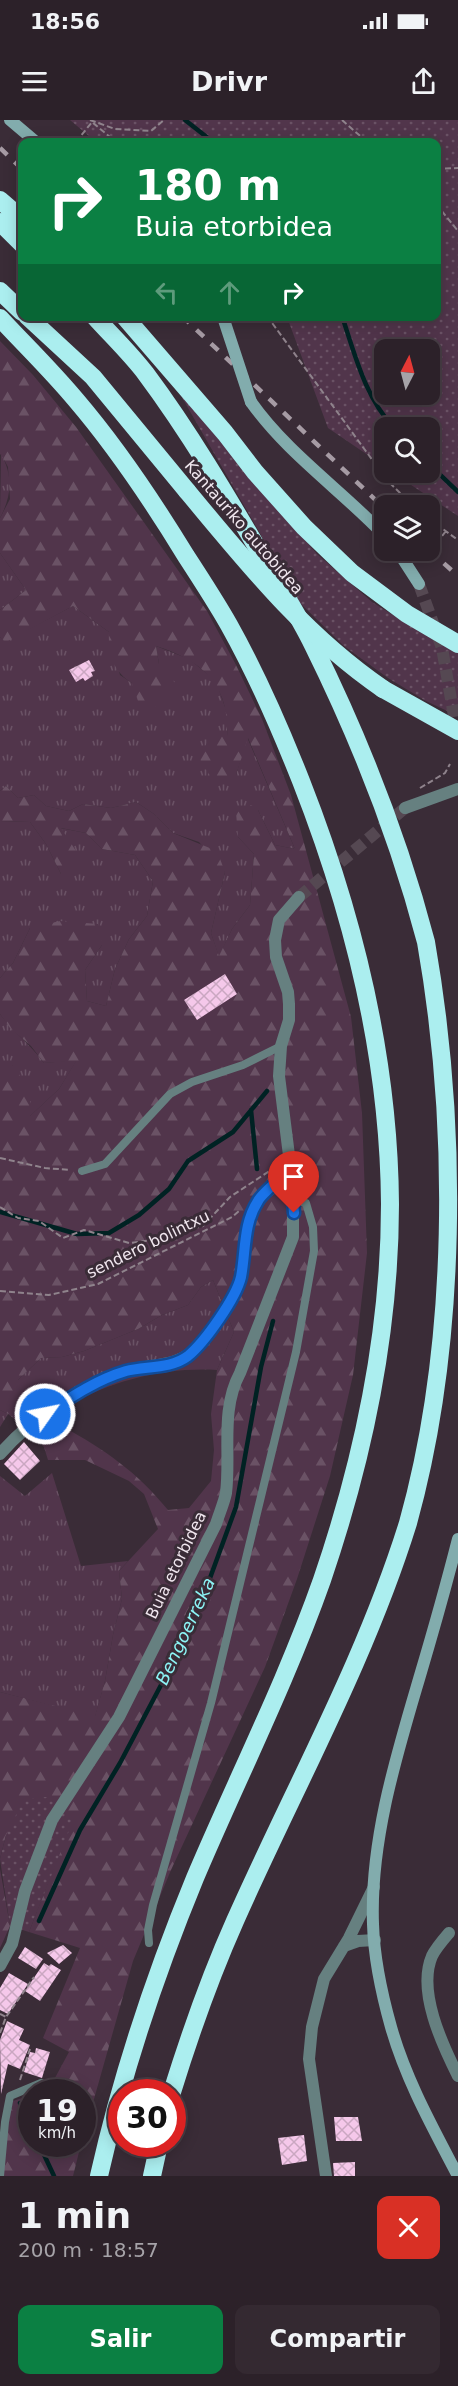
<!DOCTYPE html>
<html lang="es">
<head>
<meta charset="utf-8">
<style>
	:root { --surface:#2c2129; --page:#342931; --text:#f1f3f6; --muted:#a6a3a8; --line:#483e46; --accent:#0b8043 }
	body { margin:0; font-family:"DejaVu Sans",sans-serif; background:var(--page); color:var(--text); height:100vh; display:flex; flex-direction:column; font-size:22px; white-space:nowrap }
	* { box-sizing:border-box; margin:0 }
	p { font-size:20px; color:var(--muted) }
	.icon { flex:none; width:33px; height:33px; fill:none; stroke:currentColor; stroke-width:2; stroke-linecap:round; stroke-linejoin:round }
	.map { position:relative; height:2056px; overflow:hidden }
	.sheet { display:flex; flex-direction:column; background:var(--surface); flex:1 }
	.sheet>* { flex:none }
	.top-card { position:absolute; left:18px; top:18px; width:423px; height:183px; border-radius:12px; box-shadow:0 3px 15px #0003,0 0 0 2px var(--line); background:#0b8043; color:#fff; overflow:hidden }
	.needle { width:39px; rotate:6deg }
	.tools { position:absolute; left:374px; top:219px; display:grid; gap:12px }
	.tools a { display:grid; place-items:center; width:66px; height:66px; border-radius:12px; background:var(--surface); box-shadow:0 3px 15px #0003,0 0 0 2px var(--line); font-size:30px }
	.speed { position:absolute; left:18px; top:1959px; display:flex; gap:12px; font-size:30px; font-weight:700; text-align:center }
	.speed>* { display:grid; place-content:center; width:78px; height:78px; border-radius:50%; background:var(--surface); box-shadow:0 3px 15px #0003,0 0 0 2px var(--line); line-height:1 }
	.speed small { font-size:15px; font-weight:400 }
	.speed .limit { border:9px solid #d22; background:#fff; color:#111 }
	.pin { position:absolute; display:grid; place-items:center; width:51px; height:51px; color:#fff; margin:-62px -26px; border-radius:50% 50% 50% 0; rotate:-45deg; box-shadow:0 0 6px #0007 }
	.pin .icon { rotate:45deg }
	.me { position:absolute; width:66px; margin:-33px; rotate:57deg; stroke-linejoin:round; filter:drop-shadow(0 0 4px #0008) }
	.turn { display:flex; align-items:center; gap:21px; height:126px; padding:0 18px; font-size:27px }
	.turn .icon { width:78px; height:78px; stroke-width:2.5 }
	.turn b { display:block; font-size:42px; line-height:51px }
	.lanes { display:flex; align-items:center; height:57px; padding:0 18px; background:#0003; justify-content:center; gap:30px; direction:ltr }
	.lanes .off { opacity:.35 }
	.round { display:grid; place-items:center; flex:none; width:63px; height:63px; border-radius:12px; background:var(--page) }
	.headline { display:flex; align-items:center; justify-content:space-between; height:102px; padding:0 18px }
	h1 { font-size:36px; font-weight:700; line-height:45px }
	.cta { display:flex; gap:12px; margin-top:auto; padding:12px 18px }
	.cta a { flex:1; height:69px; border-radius:12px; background:var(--accent); color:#fff; font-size:24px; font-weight:700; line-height:69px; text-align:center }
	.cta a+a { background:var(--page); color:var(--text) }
	.status { display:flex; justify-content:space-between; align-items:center; height:42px; padding:0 30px; background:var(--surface); direction:ltr }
	.status svg { height:16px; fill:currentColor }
	header { display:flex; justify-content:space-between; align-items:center; height:78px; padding:0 18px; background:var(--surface); font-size:27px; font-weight:700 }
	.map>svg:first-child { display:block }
	.grass { fill:url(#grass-tufts) }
	.forest { fill:url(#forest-firs) }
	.park { fill:url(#park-dots); fill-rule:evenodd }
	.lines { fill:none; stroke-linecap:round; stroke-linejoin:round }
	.stream { stroke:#002223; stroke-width:4.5 }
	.building { fill:url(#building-cross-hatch) }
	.street-tunnel { stroke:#554852; stroke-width:12; stroke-dasharray:12 6; stroke-linecap:butt }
	.secondary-tunnel { stroke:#554852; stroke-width:12; stroke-dasharray:12 6; stroke-linecap:butt }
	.path { stroke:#8f838c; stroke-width:2; stroke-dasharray:6 3; stroke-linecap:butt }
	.lane { stroke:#668080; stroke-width:8 }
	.street { stroke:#668080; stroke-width:12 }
	.secondary { stroke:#82acad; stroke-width:12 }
	.highway { stroke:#abeeef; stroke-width:18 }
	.rail { stroke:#a69ba4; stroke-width:4.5; stroke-dasharray:10 10; stroke-linecap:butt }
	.secondary-bridge { stroke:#82acad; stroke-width:12 }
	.highway-bridge { stroke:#abeeef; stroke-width:18 }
	.route-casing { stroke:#114b97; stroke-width:15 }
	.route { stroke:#1a73e8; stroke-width:10 }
	.labels { text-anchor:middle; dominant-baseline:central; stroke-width:6; stroke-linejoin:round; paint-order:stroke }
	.street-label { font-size:16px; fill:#f0e6ee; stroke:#3a2c37 }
	.water-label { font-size:18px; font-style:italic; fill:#8cf4f5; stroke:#3a2c37 }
</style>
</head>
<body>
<div class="status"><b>18:56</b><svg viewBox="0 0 49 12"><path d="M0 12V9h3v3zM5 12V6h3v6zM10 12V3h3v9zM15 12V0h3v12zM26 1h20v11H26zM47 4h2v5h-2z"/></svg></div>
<header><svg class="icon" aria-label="menu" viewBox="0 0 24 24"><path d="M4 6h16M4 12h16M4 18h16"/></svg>Drivr<svg class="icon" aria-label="share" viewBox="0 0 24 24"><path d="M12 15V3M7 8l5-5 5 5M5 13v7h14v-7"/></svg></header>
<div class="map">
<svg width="458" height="2056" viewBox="0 0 458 2056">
	<defs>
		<pattern id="grass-tufts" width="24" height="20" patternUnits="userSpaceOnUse" patternTransform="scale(1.5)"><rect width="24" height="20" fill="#51354b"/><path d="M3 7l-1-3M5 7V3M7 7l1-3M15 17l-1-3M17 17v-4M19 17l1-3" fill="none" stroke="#6a5265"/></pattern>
		<pattern id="forest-firs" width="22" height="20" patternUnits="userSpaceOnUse" patternTransform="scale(1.5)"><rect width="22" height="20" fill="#51354b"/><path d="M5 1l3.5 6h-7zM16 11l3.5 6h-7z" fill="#6a5265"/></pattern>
		<pattern id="park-dots" width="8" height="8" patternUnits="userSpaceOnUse" patternTransform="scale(1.5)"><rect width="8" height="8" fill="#51354b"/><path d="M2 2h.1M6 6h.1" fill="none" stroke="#6a5265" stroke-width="1.8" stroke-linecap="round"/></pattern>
		<pattern id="building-cross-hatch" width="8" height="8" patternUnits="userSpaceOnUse" patternTransform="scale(1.5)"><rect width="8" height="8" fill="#f5c8ea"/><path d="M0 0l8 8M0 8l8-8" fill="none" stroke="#caa7c1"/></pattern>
	</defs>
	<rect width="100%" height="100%" fill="#3a2c37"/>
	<!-- grass -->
	<path class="grass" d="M1 333C13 357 12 375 0 398Z
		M0 433 26 470 0 490Z
		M73 486 109 512 120 555 132 563 159 544 156 526 189 539 216 561 228 596 227 617 236 655 247 617 295 729 275 725 258 690 238 717 254 734 250 785 232 809 219 837 211 813 225 752 199 722 173 713 154 694 136 682 111 688 83 684 69 691 46 686 34 675 18 678 6 666 0 671V517L6 521Z
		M0 701 30 702 46 724 61 754 60 708 86 713 102 729 135 735 153 761 147 796 129 819 115 849 106 886 87 881 85 850 102 825 30 808 13 843 0 858Z
		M0 894C13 912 31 925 44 943L77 940 59 969 29 997 12 945H0Z
		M213 1160 234 1212 217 1250C166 1247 112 1260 68 1286L65 1296 58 1297 34 1314 8 1294 0 1307V1290L8 1294 18 1260 41 1238 62 1237 84 1231 138 1209 162 1195 188 1185 201 1167Z
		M52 1353 81 1446 128 1441 119 1451 122 1479 113 1515 105 1561 95 1597 0 1572V1356L25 1376Z"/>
	<!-- forest -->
	<path class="forest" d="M0 221 33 255 76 307 207 491 235 543 262 599 291 675 351 897 362 993 367 1133 353 1255 330 1356 297 1459 265 1547 171 1750 133 1841 83 2018 82 1972H39L49 1969 69 1932 43 1918 80 1828 29 1812 73 1698 6 1715 0 1739V1572L95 1596 105 1561 113 1515 122 1479 119 1451 158 1409 144 1374 129 1361 85 1340H48L44 1327 34 1314 58 1297 65 1296 62 1306C105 1330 136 1351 168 1390L189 1388 211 1361 214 1330 211 1294 217 1250 234 1212 213 1160 201 1167 188 1185 162 1195 138 1209 84 1231 62 1237 41 1238 18 1260 29 1282 8 1294 0 1290V945H12L30 969V996L59 969 76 941 44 943 31 926 10 908 0 894V858L13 843 30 808 60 801 98 804 102 825 85 850 87 881 106 886 115 849 129 819 147 796 153 761 135 735 102 729 86 713 61 708 76 731 61 754 46 724 30 702 0 701V671L6 666 18 678 34 675 46 686 69 691 83 684 111 688 136 682 154 694 173 713 217 731 225 752 211 813 219 836 232 809 250 785 254 734 238 717 236 692 251 685 258 690 275 725 295 729 248 618 236 655 214 662 199 638 211 615 227 617C230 565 203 541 156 526L159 544 176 564 144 599 132 563C113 551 108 534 109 512L73 486 6 522 0 517V490L26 470 0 433V398L10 379 8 347 1 334 0 335Z
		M0 1749 10 1806 0 1828Z
		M31 1975 32 2024H81L73 2056H0V2038L13 1981Z"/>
	<!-- park -->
	<path class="park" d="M70 0H458V396L393 353 429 352V308H384V346L328 308 287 197 436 196V22H96ZM384 230H429V274H384Z
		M180 274 317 434 372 482 427 516 458 529V596L426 581 388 558 344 526 300 483Z
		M47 1677 74 1698 29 1812 10 1806 0 1739 6 1715 24 1679Z"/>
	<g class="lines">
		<!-- stream -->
		<path class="stream" d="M185 0 213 22
			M342 196C355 235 365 277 394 308
			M429 344 458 372
			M251 990 257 1049
			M0 1092 77 1114 109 1113 139 1095 169 1069 188 1041 233 1012 267 971
			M39 1801 80 1710 120 1643 181 1527 206 1469 236 1387 261 1247 273 1201
			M20 1983 32 2008
			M39 2024 54 2056"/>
	</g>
	<!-- building -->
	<path class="building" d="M89 540 95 551 91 552 93 556 85 561 83 558 76 562 69 550Z
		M225 854 237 874 197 900 184 880Z
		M24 1322 40 1341 20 1360 4 1344Z
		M63 1825 72 1833 59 1844 47 1833Z
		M25 1827 43 1839 36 1849 18 1838Z
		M44 1843 49 1846 51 1844 61 1850 40 1881 25 1871Z
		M9 1853 28 1864 8 1894 0 1890V1868Z
		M7 1901 24 1909 19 1920 30 1925 20 1949 8 1944 1 1974 0 1920Z
		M36 1928 50 1932 42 1958 24 1952 30 1932 35 1933Z
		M334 1997H358L362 2021H336Z
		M304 2015 307 2041 282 2045 278 2018Z
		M355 2042V2056H334L333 2043Z"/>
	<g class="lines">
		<!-- street-tunnel -->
		<path class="street-tunnel" d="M299 777 405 688"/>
		<!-- secondary-tunnel -->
		<path class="secondary-tunnel" d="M419 464 442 528 457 613"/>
		<!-- path -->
		<path class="path" d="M90 0 115 9 151 11 164 0
			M342 0 367 22
			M76 22 92 2 116 22
			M436 49 458 48
			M436 84 458 111
			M267 196 387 360 413 386
			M429 399 458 420
			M431 430 446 411
			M420 668 445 653 450 644
			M0 1038 45 1048 70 1050
			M0 1087 18 1098 39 1101 63 1118 84 1110 129 1123 154 1120 203 1106 230 1077 271 1050
			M0 1171 49 1175 98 1164 232 1097 239 1091
			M0 1894 6 1897
			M0 1913 6 1897 34 1857
			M20 1960 30 1929"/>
		<!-- lane -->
		<path class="lane" d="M82 1051 105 1044 170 974 192 962 243 945 281 926
			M149 1823 148 1810 153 1785 211 1583 296 1232 314 1131 313 1107 306 1083 294 1080
			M0 2056 5 2002 10 1976 41 1963"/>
		<!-- street -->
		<path class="street" d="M405 688 458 669
			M0 1334C32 1297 79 1268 124 1252 150 1243 175 1248 196 1229 209 1217 238 1173 241 1156 245 1130 244 1103 258 1081 261 1075 266 1073 271 1069 278 1063 284 1056 290 1049
			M449 1813C443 1820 436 1828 432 1836 417 1871 442 1924 458 1956
			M344 1826 358 1821 375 1820
			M0 1846 12 1824 25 1771 52 1700 119 1597 216 1404C219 1394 224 1383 226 1373 231 1333 220 1290 240 1253L293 1117V1067L279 956 281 926 289 900V884L288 872 276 837 275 820 279 800 299 777
			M326 2056 309 1939 312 1907 324 1859 349 1818 374 1767"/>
		<!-- secondary -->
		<path class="secondary" d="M10 0 36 22
			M251 282C287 333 341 370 384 415
			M397 430 419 464
			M458 2056C433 2008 406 1960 391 1907 382 1875 374 1838 373 1804 370 1721 396 1637 419 1559 433 1512 446 1466 458 1419"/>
		<!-- highway -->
		<path class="highway" d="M0 80 22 99
			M0 102 22 124
			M0 171 22 192
			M27 196 93 257 187 371
			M94 196C111 215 131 234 146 254 190 313 228 378 265 441 281 469 299 496 313 525 360 620 399 719 426 822 458 1005 458 1223 408 1403 365 1541 294 1668 235 1801 210 1857 190 1914 172 1972
			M124 196 225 313 255 352 304 407 352 453 407 494 458 524
			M0 198C25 225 52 251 76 280 117 328 153 382 186 436 201 459 216 482 229 505 257 555 280 608 301 661 354 796 389 938 390 1084 390 1212 363 1340 322 1460 286 1562 237 1659 195 1758 155 1855 122 1954 99 2056
			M383 569 458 611
			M152 2056 159 2024"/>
		<!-- rail -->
		<path class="rail" d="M0 28 22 49
			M182 196 384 388
			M429 430 458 456"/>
		<!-- secondary-bridge -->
		<path class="secondary-bridge" d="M223 197 251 282"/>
		<!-- highway-bridge -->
		<path class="highway-bridge" d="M187 371C247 443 304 515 383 569"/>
	</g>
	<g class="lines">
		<!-- route casing -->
		<g class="route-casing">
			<path id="route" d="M45 1294C71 1277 96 1260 126 1251 146 1246 171 1249 188 1236 205 1222 236 1178 241 1157 246 1131 243 1104 258 1081 262 1073 282 1058 290 1049L294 1093"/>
		</g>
		<!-- route -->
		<use href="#route" class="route"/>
	</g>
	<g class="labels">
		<!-- street labels -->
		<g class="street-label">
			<text transform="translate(244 407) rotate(49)">Kantauriko autobidea</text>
			<text transform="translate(148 1124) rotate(-26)">sendero bolintxu</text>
			<text transform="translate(176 1445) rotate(-64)">Buia etorbidea</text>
		</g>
		<!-- water labels -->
		<g class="water-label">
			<text transform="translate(185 1511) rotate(-65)">Bengoerreka</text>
		</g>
	</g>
</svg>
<div class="tools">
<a><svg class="needle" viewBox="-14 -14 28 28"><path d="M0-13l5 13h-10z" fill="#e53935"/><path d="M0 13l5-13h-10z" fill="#a6a3a8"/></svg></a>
<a><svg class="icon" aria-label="search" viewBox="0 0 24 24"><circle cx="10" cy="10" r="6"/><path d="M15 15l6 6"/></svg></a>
<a><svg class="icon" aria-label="layers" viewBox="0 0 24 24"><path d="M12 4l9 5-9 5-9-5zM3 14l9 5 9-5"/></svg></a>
</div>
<div class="speed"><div>19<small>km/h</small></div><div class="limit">30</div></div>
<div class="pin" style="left:294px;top:1093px;background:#d93025"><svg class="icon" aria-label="arrive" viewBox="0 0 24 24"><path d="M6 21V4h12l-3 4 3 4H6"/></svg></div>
<svg class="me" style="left:45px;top:1294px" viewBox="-20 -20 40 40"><circle r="17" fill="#1a73e8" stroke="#fff" stroke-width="3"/><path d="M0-11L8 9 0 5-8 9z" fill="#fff"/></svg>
<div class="top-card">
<div class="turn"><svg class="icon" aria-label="right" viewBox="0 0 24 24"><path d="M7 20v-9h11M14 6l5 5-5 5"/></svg><div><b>180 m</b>Buia etorbidea</div></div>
<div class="lanes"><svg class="icon off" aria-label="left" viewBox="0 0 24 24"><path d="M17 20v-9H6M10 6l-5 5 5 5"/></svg><svg class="icon off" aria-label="ahead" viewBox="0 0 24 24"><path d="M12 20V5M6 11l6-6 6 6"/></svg><svg class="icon" aria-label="right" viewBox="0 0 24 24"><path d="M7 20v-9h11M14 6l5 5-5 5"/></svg></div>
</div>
</div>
<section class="sheet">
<div class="headline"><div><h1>1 min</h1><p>200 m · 18:57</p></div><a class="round" style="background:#d93025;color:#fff"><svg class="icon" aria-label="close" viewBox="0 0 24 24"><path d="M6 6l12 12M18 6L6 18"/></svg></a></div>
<div class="cta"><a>Salir</a><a>Compartir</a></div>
</section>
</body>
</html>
